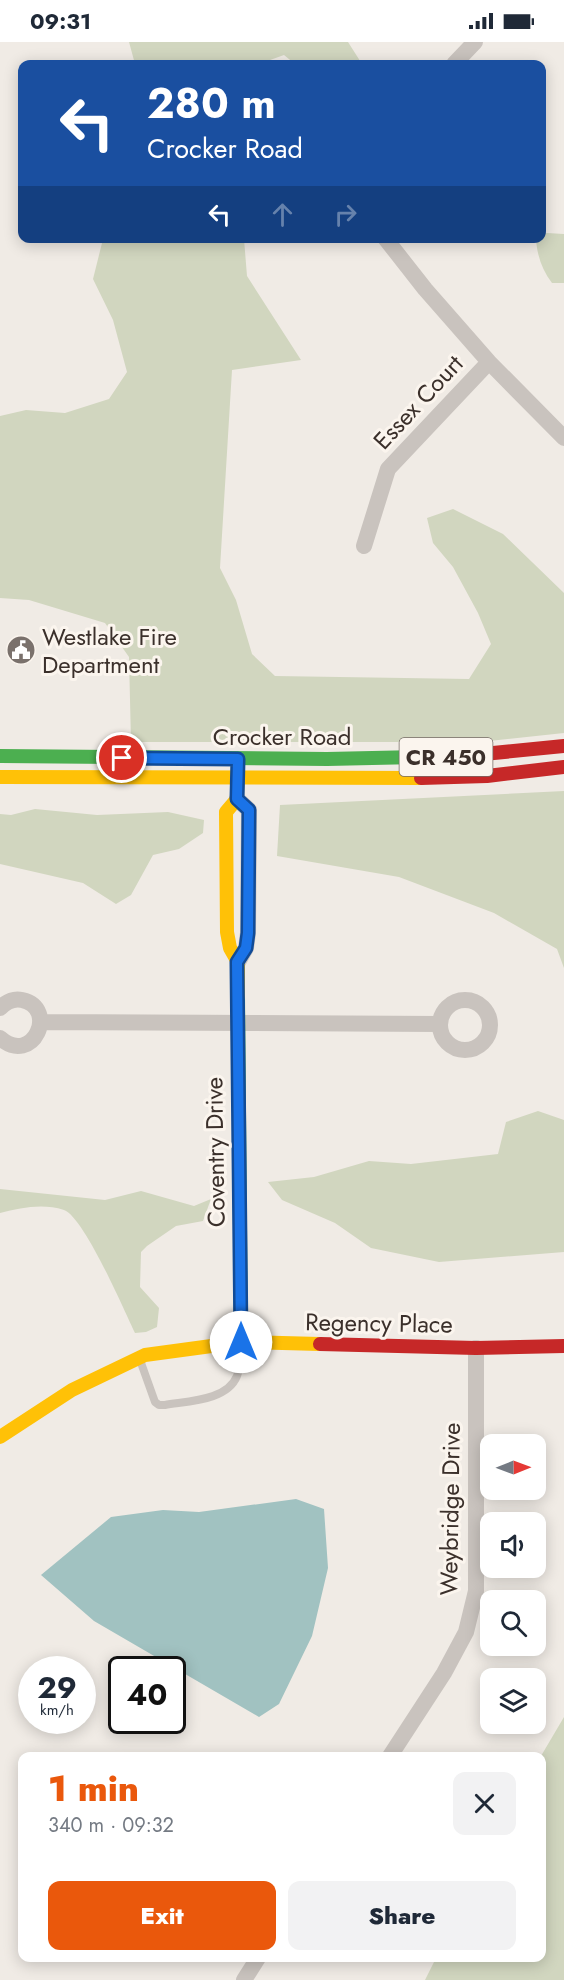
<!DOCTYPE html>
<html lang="en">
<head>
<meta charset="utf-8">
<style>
	:root { --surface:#fff; --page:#f2f2f3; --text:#1f2937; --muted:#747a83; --accent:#ea580c }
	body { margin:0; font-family:Jost,sans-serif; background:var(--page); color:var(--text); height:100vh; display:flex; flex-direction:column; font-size:22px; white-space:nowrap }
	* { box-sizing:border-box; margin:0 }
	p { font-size:20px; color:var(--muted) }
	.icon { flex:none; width:33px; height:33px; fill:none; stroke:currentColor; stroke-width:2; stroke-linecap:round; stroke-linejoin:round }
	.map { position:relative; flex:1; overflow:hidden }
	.side { position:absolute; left:18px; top:1710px; width:528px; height:210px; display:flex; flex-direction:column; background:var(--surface); border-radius:12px; box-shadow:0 3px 15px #0003 }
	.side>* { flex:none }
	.guide { position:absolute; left:18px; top:18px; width:528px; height:183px; border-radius:12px; box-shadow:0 3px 15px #0003; background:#1a4fa0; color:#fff; overflow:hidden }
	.needle { width:39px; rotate:89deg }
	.fabs { position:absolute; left:480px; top:1392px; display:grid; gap:12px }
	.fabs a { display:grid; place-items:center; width:66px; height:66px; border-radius:12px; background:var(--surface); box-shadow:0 3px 15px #0003; font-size:30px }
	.speed { position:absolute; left:18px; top:1614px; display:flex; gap:12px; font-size:30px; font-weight:700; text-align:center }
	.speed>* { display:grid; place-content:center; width:78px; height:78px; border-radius:50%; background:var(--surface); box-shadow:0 3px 15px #0003; line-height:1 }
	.speed small { font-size:15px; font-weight:400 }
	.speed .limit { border:3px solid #111; border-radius:9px; background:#fff; color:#111 }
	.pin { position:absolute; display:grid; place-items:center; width:51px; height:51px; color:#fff; margin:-26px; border:3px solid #fff; border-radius:50%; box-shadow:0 2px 6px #0007 }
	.me { position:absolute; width:66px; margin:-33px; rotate:0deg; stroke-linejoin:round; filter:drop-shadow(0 0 4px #0008) }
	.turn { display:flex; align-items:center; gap:21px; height:126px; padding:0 30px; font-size:27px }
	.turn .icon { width:78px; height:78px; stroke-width:2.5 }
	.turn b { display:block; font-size:42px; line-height:51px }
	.lanes { display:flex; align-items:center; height:57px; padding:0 30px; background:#0003; justify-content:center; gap:30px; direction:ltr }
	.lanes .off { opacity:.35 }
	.round { display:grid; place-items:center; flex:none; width:63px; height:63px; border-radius:12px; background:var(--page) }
	.summary { display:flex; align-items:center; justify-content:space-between; height:102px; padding:0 30px }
	h1 { font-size:36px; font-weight:800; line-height:45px; color:var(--accent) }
	.cta { display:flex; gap:12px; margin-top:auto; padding:12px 30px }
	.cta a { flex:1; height:69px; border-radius:12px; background:var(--accent); color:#fff; font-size:24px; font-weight:800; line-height:69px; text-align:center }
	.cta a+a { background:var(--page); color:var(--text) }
	.status { display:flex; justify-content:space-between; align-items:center; height:42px; padding:0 30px; background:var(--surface); direction:ltr }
	.status svg { height:16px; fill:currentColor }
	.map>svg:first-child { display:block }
	.green { fill:#d1d6bf }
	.water { fill:#a1c2c1 }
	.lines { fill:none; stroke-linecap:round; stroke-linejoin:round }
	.lane { stroke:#c9c3be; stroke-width:8 }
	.street { stroke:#c9c3be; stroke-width:16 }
	.fast { stroke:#4caf50; stroke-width:14 }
	.slow { stroke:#ffc107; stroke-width:14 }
	.jam { stroke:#c62828; stroke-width:14 }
	.route-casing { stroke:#114b97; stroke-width:15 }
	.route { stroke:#1a73e8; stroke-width:10 }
	.labels { text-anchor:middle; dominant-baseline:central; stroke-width:6; stroke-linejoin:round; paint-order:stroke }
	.shield { fill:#fbf5ee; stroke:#756b66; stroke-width:1.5 }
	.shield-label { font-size:22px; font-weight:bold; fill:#3b302b }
	.street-label { font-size:24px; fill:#3b302b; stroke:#fbf5ee }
	.poi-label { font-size:24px; fill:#3b302b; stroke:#fbf5ee; text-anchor:start }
</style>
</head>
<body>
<div class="status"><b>09:31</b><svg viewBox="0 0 49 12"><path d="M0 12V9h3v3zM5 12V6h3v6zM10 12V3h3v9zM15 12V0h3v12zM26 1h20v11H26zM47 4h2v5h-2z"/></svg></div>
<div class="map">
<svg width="564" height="1938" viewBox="0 0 564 1938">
	<rect width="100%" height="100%" fill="#f0ebe5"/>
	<!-- green -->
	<path class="green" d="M129 0H348L362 22H295L284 13 259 22H135Z
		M547 191 564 192V241H552C542 228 537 213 536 197L542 196V192Z
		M107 197H244L247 234 301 318 232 328 220 526 236 558 252 612 275 634 469 637 491 602 478 571 453 525 433 501 427 476 453 467 503 492 564 551V691L480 700H131L129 615 105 581 29 558 0 556V374L26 368 65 371 109 357 127 330 113 278 93 237 102 201Z
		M564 749V926L557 907 494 871 399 835 277 814 280 763Z
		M35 767 97 773 168 770 204 778 203 791 179 807 153 813 131 853 116 862 83 841 0 822V772L11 773Z
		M538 1069 564 1078V1210L439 1220 371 1206 335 1181 282 1158 268 1140 314 1135 369 1119 411 1122 498 1112 506 1080Z
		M0 1147 105 1158 141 1149 194 1164 211 1157 203 1179 176 1184 147 1204 141 1210 140 1245 159 1266 157 1285 146 1290 135 1291C124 1268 84 1175 64 1168 42 1161 21 1166 0 1171Z
		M564 1675V1938H425L436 1916H542L541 1714Z"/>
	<!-- water -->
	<path class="water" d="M296 1457 324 1467 328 1526 312 1594 279 1662 259 1675 94 1579 41 1533 111 1475 163 1468 199 1470Z"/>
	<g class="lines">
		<!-- lane -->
		<path class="lane" d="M140 1318 155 1360 159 1363H165C187 1359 227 1359 237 1334 241 1324 240 1311 241 1300"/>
		<!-- street -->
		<path class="street" d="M454 22 475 0
			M385 196 425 247 489 320 564 396
			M364 504 388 427 489 320
			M237 757 249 768 248 891 246 906 238 920
			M440 983a25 25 0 1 1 50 0a25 25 0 1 1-50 0Z
			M0 966C6 960 13 956 22 958 59 966 33 1025 0 996
			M40 980 440 982
			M390 1714 444 1631 466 1590 476 1549V1306
			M244 1938 258 1916"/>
		<!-- fast -->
		<path class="fast" d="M0 714 327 717 463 714
			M238 954 241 1300"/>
		<!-- slow -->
		<path class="slow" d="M238 719 237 757 226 770 227 890 230 906 238 920V954
			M0 735 421 736
			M0 1395 72 1348 145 1313 241 1300 320 1302"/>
		<!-- jam -->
		<path class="jam" d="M463 714 564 704
			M421 736 487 734 564 725
			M320 1302 476 1306 564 1304"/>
	</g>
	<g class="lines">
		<!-- route casing -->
		<g class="route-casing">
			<path id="route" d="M122 716 238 717 237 757 249 768 248 891 246 906 237 920 241 1300"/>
		</g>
		<!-- route -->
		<use href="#route" class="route"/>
	</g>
	<!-- icons -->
	<defs>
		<g id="civic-disc" transform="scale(1.5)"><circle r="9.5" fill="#7a716c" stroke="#fbf5ee"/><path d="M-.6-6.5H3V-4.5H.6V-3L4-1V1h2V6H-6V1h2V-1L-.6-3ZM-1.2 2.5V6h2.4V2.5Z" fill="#fff"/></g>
	</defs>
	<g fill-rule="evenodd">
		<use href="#civic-disc" x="21" y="608"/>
	</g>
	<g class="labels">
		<!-- shield labels -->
		<rect class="shield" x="399.5" y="696" width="93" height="38" rx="4.5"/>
		<g class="shield-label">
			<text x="446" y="715">CR 450</text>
		</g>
		<!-- street labels -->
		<g class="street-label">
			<text transform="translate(418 360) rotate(-47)">Essex Court</text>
			<text x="282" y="694">Crocker Road</text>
			<text transform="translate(215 1110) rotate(-91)">Coventry Drive</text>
			<text transform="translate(379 1281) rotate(1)">Regency Place</text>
			<text transform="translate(450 1467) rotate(-89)">Weybridge Drive</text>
		</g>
		<!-- poi labels -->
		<g class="poi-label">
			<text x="42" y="594">Westlake Fire<tspan x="42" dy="28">Department</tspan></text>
		</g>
	</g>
</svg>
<div class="fabs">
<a><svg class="needle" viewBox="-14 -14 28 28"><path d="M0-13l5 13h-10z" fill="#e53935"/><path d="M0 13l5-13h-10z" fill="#747a83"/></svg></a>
<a><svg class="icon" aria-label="sound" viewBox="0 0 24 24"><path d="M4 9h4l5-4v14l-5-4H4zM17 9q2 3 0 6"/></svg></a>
<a><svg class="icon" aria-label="search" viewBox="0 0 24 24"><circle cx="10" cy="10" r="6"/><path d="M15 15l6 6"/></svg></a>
<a><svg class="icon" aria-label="layers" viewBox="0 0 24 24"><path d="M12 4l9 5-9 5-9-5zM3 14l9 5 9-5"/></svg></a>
</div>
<div class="speed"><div>29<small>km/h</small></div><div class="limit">40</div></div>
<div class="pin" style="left:122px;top:716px;background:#d93025"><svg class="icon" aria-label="arrive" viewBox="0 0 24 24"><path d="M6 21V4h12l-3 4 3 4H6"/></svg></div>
<svg class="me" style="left:241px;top:1300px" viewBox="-20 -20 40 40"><circle r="19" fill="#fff"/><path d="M0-13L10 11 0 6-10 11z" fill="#1a73e8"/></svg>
<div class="guide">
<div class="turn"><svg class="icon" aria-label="left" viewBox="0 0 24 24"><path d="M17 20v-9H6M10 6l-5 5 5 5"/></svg><div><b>280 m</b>Crocker Road</div></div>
<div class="lanes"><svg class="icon" aria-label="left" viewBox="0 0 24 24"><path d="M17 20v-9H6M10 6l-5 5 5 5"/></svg><svg class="icon off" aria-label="ahead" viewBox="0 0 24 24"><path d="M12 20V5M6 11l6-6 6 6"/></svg><svg class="icon off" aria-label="right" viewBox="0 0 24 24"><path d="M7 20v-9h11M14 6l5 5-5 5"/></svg></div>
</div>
<section class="side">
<div class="summary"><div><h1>1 min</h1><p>340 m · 09:32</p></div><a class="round"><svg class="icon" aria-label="close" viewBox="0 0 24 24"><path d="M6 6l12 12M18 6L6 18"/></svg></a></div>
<div class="cta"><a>Exit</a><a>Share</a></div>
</section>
</div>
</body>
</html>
